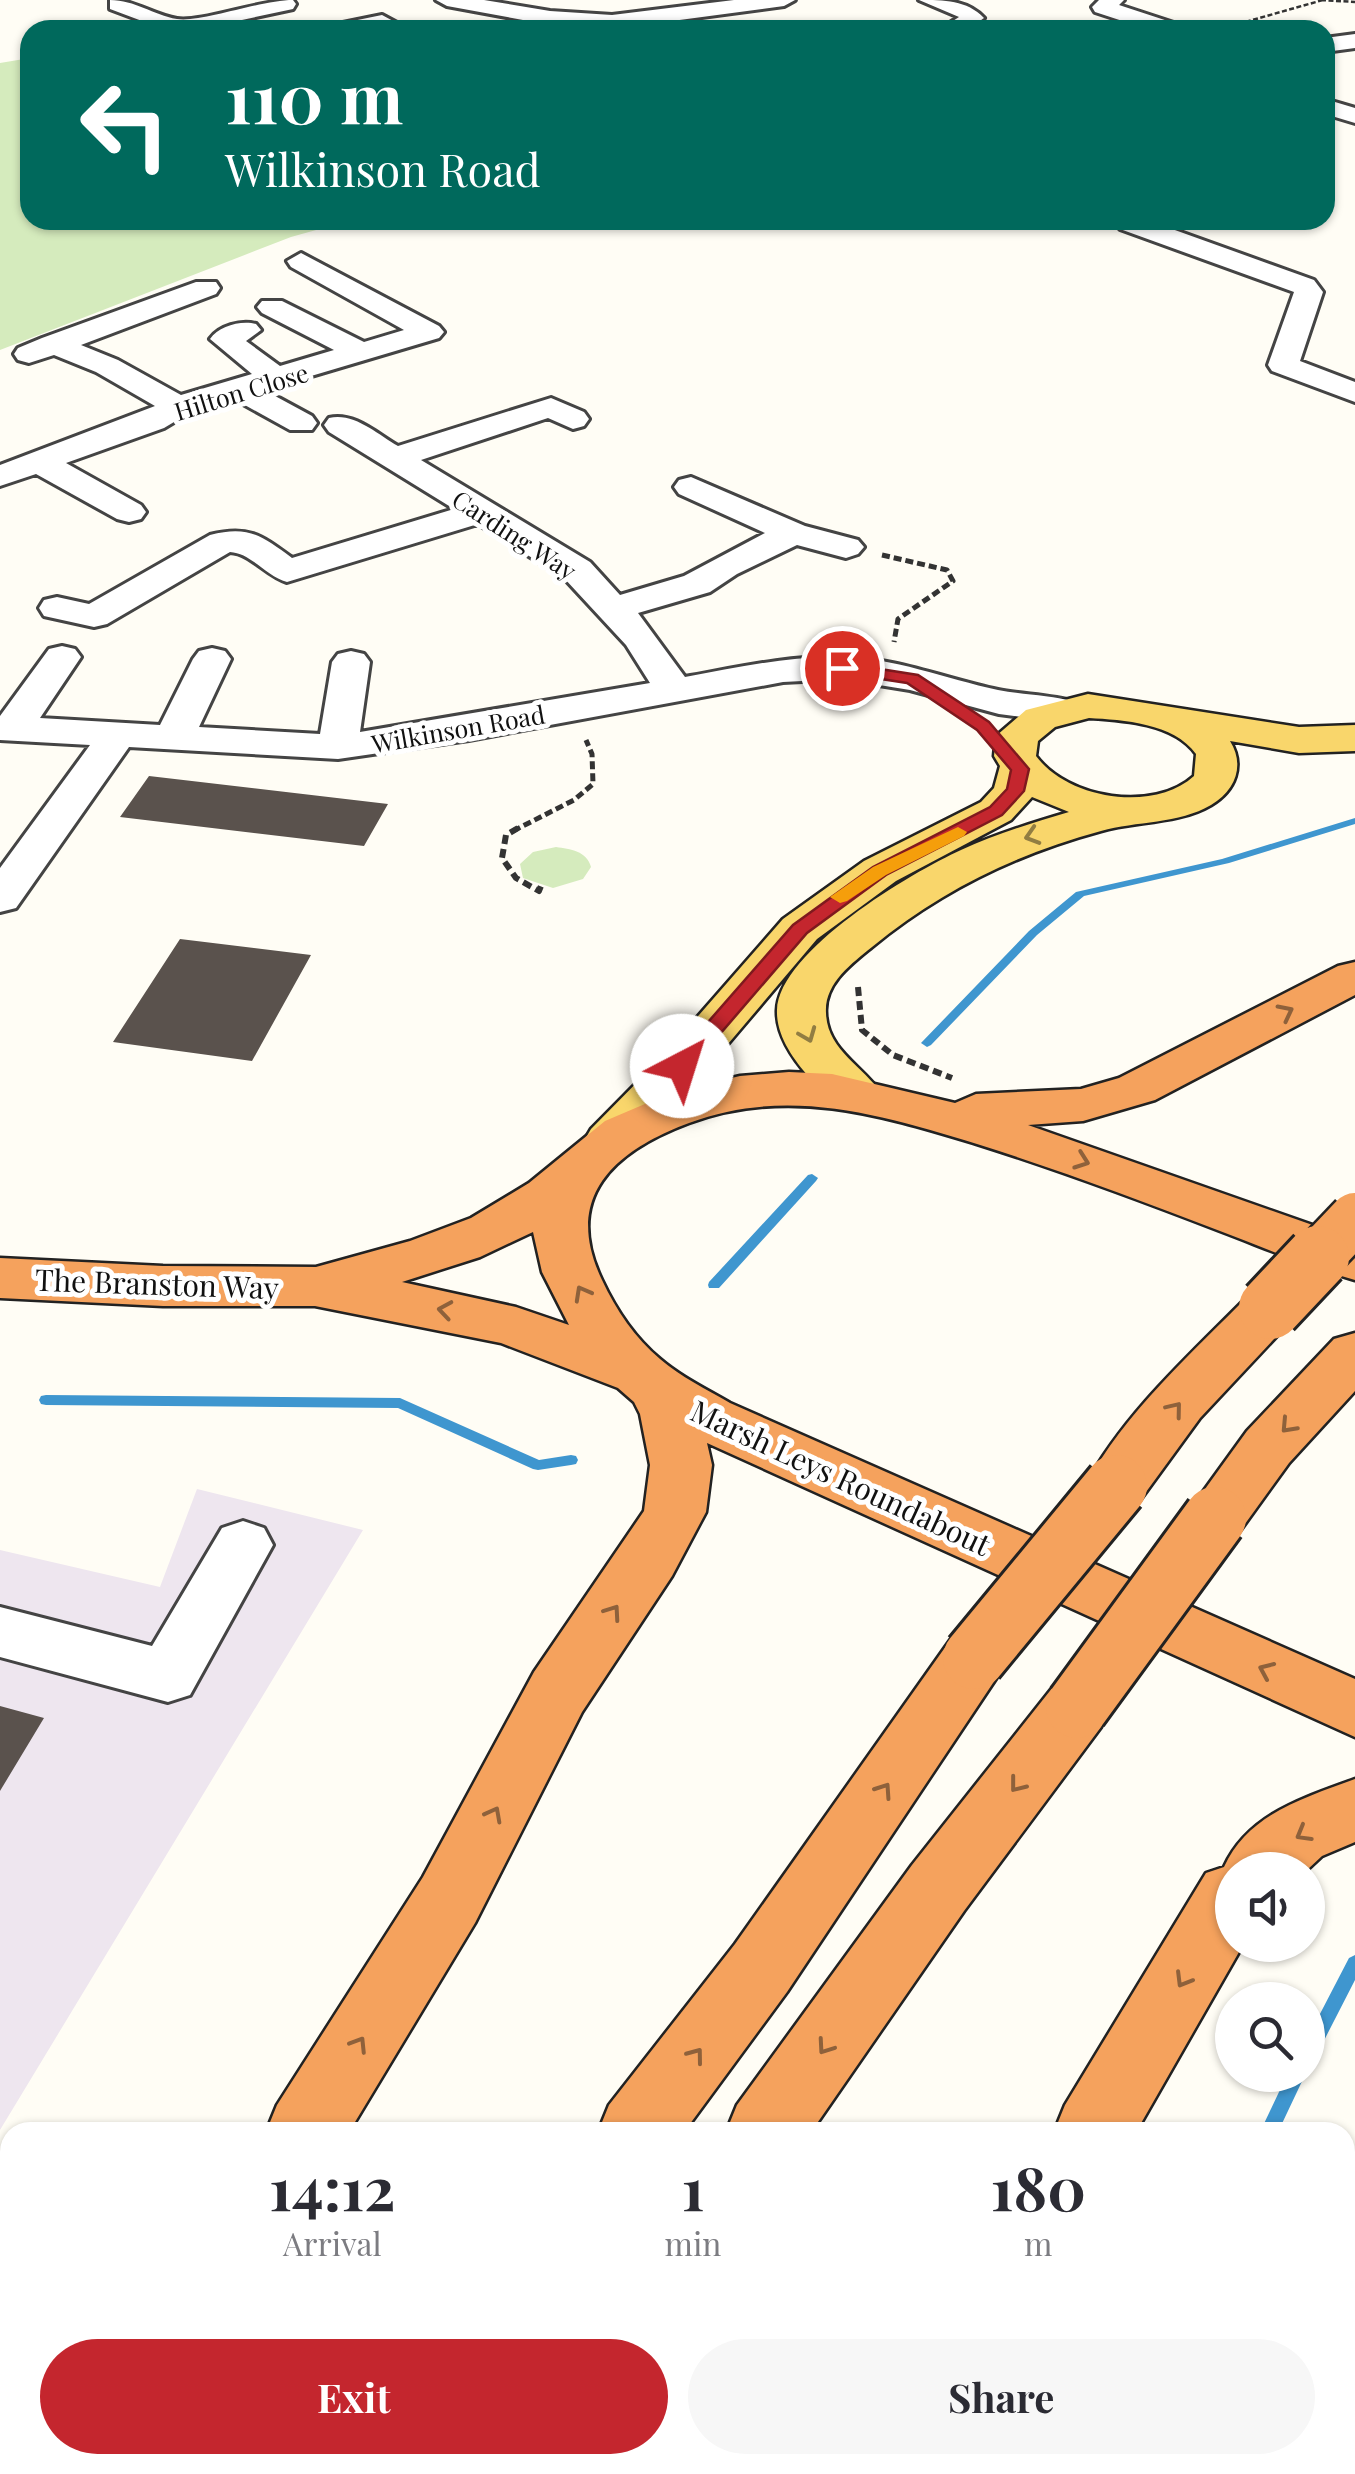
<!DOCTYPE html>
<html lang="en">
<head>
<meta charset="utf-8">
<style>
	:root { --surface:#fff; --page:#f7f7f7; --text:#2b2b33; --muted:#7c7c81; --accent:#c4262e }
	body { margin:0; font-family:"Playfair Display",serif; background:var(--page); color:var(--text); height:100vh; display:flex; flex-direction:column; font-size:38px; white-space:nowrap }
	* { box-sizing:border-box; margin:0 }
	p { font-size:32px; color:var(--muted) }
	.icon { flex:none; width:55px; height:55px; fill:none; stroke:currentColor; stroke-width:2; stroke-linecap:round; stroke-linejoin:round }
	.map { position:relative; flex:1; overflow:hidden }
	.details { position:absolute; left:0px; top:2122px; width:1355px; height:352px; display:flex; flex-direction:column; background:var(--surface); border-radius:30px 30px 0 0; box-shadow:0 2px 8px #0004 }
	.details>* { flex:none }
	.banner { position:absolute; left:20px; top:20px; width:1315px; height:210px; border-radius:30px; box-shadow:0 2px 8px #0004; background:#00695c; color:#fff; overflow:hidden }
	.buttons { position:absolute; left:1215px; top:1852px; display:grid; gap:20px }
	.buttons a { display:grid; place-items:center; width:110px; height:110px; border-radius:50%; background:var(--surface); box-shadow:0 2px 8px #0004; font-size:50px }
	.pin { position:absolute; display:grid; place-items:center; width:85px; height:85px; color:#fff; margin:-42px; border:5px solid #fff; border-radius:50%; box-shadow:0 2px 10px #0007 }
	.me { position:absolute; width:110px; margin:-55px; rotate:40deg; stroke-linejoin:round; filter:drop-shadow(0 0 8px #0008) }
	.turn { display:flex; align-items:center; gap:35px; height:210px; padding:0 40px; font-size:45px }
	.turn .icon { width:130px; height:130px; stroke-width:2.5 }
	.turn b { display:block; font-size:70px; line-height:85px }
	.eta { display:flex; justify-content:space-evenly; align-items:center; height:170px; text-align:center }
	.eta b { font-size:60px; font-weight:700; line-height:70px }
	.cta { display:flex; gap:20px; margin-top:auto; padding:20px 40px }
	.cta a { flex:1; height:115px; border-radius:60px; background:var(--accent); color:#fff; font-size:40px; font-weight:700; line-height:115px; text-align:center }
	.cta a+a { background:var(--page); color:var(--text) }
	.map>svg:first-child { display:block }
	.industrial { fill:#eee6ef }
	.green { fill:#d5ebbd }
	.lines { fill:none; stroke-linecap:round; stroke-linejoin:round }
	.stream { fill:#3f96cf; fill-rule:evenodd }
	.building { fill:#5a524d }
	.minor-casing { stroke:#444; stroke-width:6 }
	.major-casing { stroke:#222; stroke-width:5 }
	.highway-casing { stroke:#222; stroke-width:5 }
	.path-far2 { stroke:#333; stroke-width:2.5; stroke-dasharray:5 2.5; stroke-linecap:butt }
	.path-far1 { stroke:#333; stroke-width:5; stroke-dasharray:8 4; stroke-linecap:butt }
	.path { stroke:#333; stroke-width:6; stroke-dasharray:9 5; stroke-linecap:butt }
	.minor { fill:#fff; fill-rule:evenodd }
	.major { fill:#f9d66b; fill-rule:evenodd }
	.highway { fill:#f5a25d; fill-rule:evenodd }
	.highway-bridge-far1-casing { stroke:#222; stroke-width:55; stroke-linecap:butt }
	.highway-bridge-casing { stroke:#222; stroke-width:68; stroke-linecap:butt }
	.highway-bridge-far1 { stroke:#f5a25d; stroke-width:50 }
	.highway-bridge { stroke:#f5a25d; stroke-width:62 }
	.oneway { stroke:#917d42 }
	.oneway2 { stroke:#8e613b }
	.route { fill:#c4262e; stroke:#7f191e; stroke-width:2.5 }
	.slow { fill:#f59e0b }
	.labels { text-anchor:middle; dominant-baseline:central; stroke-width:10; stroke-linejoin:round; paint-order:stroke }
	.far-street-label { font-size:25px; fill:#111; stroke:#fff }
	.street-label { font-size:30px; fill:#111; stroke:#fff }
</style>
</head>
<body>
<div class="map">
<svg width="1355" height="2474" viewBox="0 0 1355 2474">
	<rect width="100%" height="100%" fill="#fffdf5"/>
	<!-- industrial -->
	<path class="industrial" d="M197 1489 363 1530 0 2130V1550L160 1587Z"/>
	<!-- green -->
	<path class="green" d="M30 58V220H352L291 237 0 350V63Z
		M556 847C570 849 587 851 591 867L583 879 553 888 523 878 520 864 533 852Z"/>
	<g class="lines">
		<!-- stream -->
		<path class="stream" d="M1355 818V824L1229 863 1084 896 1037 935 931 1045 927 1047 921 1043 1029 931 1076 892 1222 859Z
			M812 1174 818 1178 816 1181 719 1288H709L708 1285 709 1282 808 1175Z
			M46 1395 400 1398 539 1460 571 1455 576 1456 578 1460 576 1464 571 1465 538 1470 533 1469 398 1408 46 1405 41 1404 39 1400 41 1396Z
			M1355 1955V1980L1314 2060 1308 2062V2037L1349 1958Z
			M1287 2075H1305L1278 2132H1260Z
			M1198 2465H1218L1216 2474H1196Z"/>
	</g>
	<!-- building -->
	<path class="building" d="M149 776 388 804 364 846 120 817Z
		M180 939 311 955 252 1061 113 1042Z
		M0 1706 44 1718 0 1791Z"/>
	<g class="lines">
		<!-- minor casing -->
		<g class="minor-casing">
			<path id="minor" d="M110 0C135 0 153 15 177 19 200 23 261 0 293 0L296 4 293 9 195 30H166L110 9Z
				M436 0H484L550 11 612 15 734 0H795L784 6 612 29 550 25 447 6Z
				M919 0C944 0 967 0 984 18L967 30H939L959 17Z
				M1099 0H1124L1119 5 1180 25 1183 30H1150L1095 12 1092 7Z
				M382 15 408 29 330 30 333 25Z
				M1355 34V48L1325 52V38Z
				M1325 99 1355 108V123L1325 114Z
				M1119 220H1147L1314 280 1323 292 1300 361 1355 382V402L1272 371 1268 365 1294 292 1120 229Z
				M301 253 439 326 444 332 439 338 264 390 312 416 317 423 312 430H290L234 399 189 413 164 428 66 463 141 505 146 512 141 519 129 522 117 519 36 474 0 486V465L155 406 96 372 54 355 29 363 18 360 14 354 18 348 42 338 196 282H216L220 288 216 294 81 345 118 360 181 395 252 374 210 339C219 326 241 320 256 324L261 330 246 341 280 366 334 350 262 313 257 307 262 301H282L364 342 404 330 291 267 287 261Z
				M551 398 584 412 589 419 584 426 573 429 548 418 421 460 590 562 620 595 684 576 765 533 679 494 674 487 679 480 691 477 805 526 858 540 864 547 858 554 846 558 797 545 737 574 710 592 638 613 685 677C736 668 786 656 839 657 893 657 946 679 998 690 1023 695 1050 695 1075 702L1081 710 1075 718 1061 722 999 714 910 690 842 679 783 682 469 740 338 759 129 747 16 908 0 912V868L90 745 0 740V716L49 649 62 646 75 649 81 657 40 718 160 725 193 659 199 651 212 648 225 651 231 659 199 727 320 734 332 662 338 654 351 651 364 654 370 662 360 732 650 683 626 645 564 578 478 524 287 582C266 576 251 553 230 552L107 624 94 627 44 616 39 608 44 600 57 597 89 604 210 535C249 525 262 536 292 558L454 509 329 432 324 425 329 418C354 412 377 434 398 446Z
				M243 1521 264 1528 273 1545 190 1695 168 1702 0 1657V1607L152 1646 222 1528Z"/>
		</g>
		<!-- major casing -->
		<g class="major-casing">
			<path id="major" d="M1088 694 1299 727 1355 725V751L1299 753 1230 741C1245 765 1236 790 1211 805 1179 824 1136 821 1101 831 1016 854 940 891 872 947 851 964 824 984 826 1013 827 1050 863 1066 881 1093L873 1104C843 1112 829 1099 809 1077 793 1059 776 1035 777 1010 779 951 912 872 961 850 996 834 1032 823 1069 812L1032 797 1011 820 896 881 817 939 700 1077 629 1153 610 1158 591 1153 584 1141 591 1129 664 1055 783 919 864 861 981 802 994 788 1000 766 994 756 996 736 1026 710ZM1089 718C1123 720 1174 723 1196 754L1194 776C1153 813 1068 799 1036 756L1038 741 1055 727Z"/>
		</g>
		<!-- highway casing -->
		<g class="highway-casing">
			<path id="highway" d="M1355 962V995L1155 1100 1083 1121 1028 1125 1355 1240V1280C1309 1267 1265 1248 1220 1231 1140 1200 1059 1170 977 1144 881 1115 788 1086 689 1123 614 1151 562 1197 602 1280 616 1310 635 1338 660 1359 681 1377 706 1389 730 1403L1355 1679V1737L707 1443 712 1465 706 1512 672 1576 582 1712 475 1923 349 2132H266L277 2105 423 1877 534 1672 644 1511 650 1465 640 1414 634 1402 618 1388 501 1343 315 1306H163L0 1298V1258L163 1266 316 1267 410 1241 471 1218 529 1183 605 1121 673 1092 740 1076 789 1072 832 1074 955 1103 976 1094 1081 1089 1119 1078 1338 966ZM533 1232 542 1272 569 1325 516 1307 402 1282 480 1257Z
				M1270 1288 1290 1294 1298 1308 1290 1322 1200 1418 1138 1503 1116 1510 1094 1503 1085 1486C1125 1412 1192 1353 1250 1294Z
				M1355 1333V1391L1289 1463 1237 1535 1215 1542 1193 1535 1184 1518 1247 1431 1334 1339Z
				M974 1631 997 1639 1007 1658 997 1677 787 1992 684 2132H598L609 2105 735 1944 951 1639Z
				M1077 1679 1101 1687 1111 1707 1101 1727 964 1911 811 2132H726L737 2105 912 1865 1053 1687Z
				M1355 1779V1842L1322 1856 1307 1870H1232V1945H1243L1136 2132H1054L1065 2105 1206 1873 1224 1867C1248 1814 1304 1798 1355 1779Z
				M57 2465H147L143 2474H53Z
				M380 2465H470L466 2474H376Z
				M531 2465H620L616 2474H527Z
				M852 2465H941L937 2474H848Z"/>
		</g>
		<!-- path-far2 -->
		<path class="path-far2" d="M1321 0 1355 2
			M1217 30 1323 0"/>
		<!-- path-far1 -->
		<path class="path-far1" d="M882 555 947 570 953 581 898 619 894 642
			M513 831 574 800 593 784 592 754 586 740"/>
		<!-- path -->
		<path class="path" d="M518 828 506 835 502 858 516 878 539 891 541 886
			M858 987 862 1030 893 1055 952 1078"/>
		<!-- minor -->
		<use href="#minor" class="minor"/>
		<!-- major -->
		<use href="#major" class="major"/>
		<!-- highway -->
		<use href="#highway" class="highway"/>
		<!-- highway-bridge-far1 casing -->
		<g class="highway-bridge-far1-casing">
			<path id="highway-bridge-far1" d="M1316 1259 1355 1218"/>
		</g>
		<!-- highway-bridge casing -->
		<g class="highway-bridge-casing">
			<path id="highway-bridge" d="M1270 1308 1318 1257
				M974 1658 1116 1486
				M1077 1707 1215 1518"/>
		</g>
		<!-- highway-bridge-far1 -->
		<use href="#highway-bridge-far1" class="highway-bridge-far1"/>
		<!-- highway-bridge -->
		<use href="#highway-bridge" class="highway-bridge"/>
	</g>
	<!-- one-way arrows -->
	<defs><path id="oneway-chevron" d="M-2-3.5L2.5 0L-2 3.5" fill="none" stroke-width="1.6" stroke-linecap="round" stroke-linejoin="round" transform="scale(2.5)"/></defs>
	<g class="oneway">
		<use href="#oneway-chevron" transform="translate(1032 836) rotate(163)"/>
		<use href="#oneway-chevron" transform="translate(808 1035) rotate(68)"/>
	</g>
	<g class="oneway2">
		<use href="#oneway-chevron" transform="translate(1286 1012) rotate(-27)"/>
		<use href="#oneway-chevron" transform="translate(1082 1161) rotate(20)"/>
		<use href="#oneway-chevron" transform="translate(582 1293) rotate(-119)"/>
		<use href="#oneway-chevron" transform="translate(445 1310) rotate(-171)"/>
		<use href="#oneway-chevron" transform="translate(1175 1409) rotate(-51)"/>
		<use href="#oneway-chevron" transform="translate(1288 1426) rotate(133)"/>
		<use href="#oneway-chevron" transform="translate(613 1612) rotate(-55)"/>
		<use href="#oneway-chevron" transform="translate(1266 1670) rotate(-156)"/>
		<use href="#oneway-chevron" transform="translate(1017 1785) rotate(128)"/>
		<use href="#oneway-chevron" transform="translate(884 1790) rotate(-56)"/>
		<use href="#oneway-chevron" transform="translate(494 1814) rotate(-62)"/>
		<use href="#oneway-chevron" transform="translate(1303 1834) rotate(150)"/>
		<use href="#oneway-chevron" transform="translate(1183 1980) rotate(121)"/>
		<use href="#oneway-chevron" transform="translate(359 2044) rotate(-58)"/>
		<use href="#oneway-chevron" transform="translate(825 2047) rotate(125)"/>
		<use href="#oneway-chevron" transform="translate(696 2055) rotate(-53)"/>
	</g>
	<!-- route -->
	<path class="route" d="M842 663 918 675 989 722 1029 769 1024 791 1002 815 886 875 807 933 689 1070H674L671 1066 674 1061 793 925 873 867 990 807 1007 789 1011 770 977 730 907 683 836 672 834 668Z"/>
	<!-- slow -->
	<path class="slow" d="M958 827 967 832 964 836 886 875 847 901 840 903 830 897 873 867Z"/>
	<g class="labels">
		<!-- far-street labels -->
		<g class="far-street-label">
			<text transform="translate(241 391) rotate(-17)">Hilton Close</text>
			<text transform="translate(515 534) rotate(33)">Carding Way</text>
			<text transform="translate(458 728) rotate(-10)">Wilkinson Road</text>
		</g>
		<!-- street labels -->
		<g class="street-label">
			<text transform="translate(157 1283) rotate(2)">The Branston Way</text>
			<text transform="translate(841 1477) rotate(25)">Marsh Leys Roundabout</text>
		</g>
	</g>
</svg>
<div class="buttons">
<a><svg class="icon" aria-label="sound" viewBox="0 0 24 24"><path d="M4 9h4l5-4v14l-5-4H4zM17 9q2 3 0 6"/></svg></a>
<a><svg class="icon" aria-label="search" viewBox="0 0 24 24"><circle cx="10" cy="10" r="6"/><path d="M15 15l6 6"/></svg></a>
</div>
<div class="pin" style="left:842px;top:668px;background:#d93025"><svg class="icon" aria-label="arrive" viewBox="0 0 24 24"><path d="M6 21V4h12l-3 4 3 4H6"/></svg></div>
<svg class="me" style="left:682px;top:1066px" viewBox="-20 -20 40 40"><circle r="19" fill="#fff"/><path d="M0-13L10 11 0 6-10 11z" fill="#c4262e"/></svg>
<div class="banner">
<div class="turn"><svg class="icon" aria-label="left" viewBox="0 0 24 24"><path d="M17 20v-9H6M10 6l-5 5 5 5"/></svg><div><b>110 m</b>Wilkinson Road</div></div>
</div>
<section class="details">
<div class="eta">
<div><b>14:12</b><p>Arrival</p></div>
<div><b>1</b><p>min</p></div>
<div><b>180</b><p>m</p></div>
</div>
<div class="cta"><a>Exit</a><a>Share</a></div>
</section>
</div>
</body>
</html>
